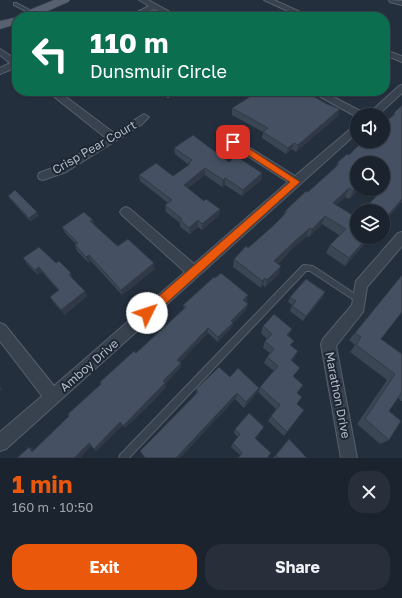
<!DOCTYPE html>
<html lang="en">
<head>
<meta charset="utf-8">
<style>
	:root { --surface:#1b232e; --page:#282f3a; --text:#f1f3f6; --muted:#a0a4aa; --line:#39404a; --accent:#ea580c }
	body { margin:0; font-family:"Golos Text",sans-serif; background:var(--page); color:var(--text); height:100vh; display:flex; flex-direction:column; font-size:15px; white-space:nowrap }
	* { box-sizing:border-box; margin:0 }
	p { font-size:13px; color:var(--muted) }
	.icon { flex:none; width:22px; height:22px; fill:none; stroke:currentColor; stroke-width:2; stroke-linecap:round; stroke-linejoin:round }
	.map { position:relative; height:458px; overflow:hidden }
	.side { display:flex; flex-direction:column; background:var(--surface); flex:1 }
	.side>* { flex:none }
	.hud { position:absolute; left:12px; top:12px; width:378px; height:84px; border-radius:16px; box-shadow:0 1px 3px #0004,0 0 0 1px var(--line); background:#0b6e4f; color:#fff; overflow:hidden }
	.tools { position:absolute; left:350px; top:108px; display:grid; gap:8px }
	.tools a { display:grid; place-items:center; width:40px; height:40px; border-radius:50%; background:var(--surface); box-shadow:0 1px 3px #0004,0 0 0 1px var(--line); font-size:20px }
	.pin { position:absolute; display:grid; place-items:center; width:34px; height:34px; color:#fff; margin:-17px; border-radius:8px; box-shadow:0 2px 6px #0006 }
	.me { position:absolute; width:44px; margin:-22px; rotate:49deg; stroke-linejoin:round; filter:drop-shadow(0 0 3px #0008) }
	.turn { display:flex; align-items:center; gap:14px; height:84px; padding:0 12px; font-size:18px }
	.turn .icon { width:52px; height:52px; stroke-width:2.5 }
	.turn b { display:block; font-size:28px; line-height:34px }
	.round { display:grid; place-items:center; flex:none; width:42px; height:42px; border-radius:16px; background:var(--page) }
	.overview { display:flex; align-items:center; justify-content:space-between; height:68px; padding:0 12px }
	h1 { font-size:24px; font-weight:700; line-height:30px; color:var(--accent) }
	.cta { display:flex; gap:8px; margin-top:auto; padding:8px 12px }
	.cta a { flex:1; height:46px; border-radius:16px; background:var(--accent); color:#fff; font-size:16px; font-weight:700; line-height:46px; text-align:center }
	.cta a+a { background:var(--page); color:var(--text) }
	.map>svg:first-child { display:block }
	.lines { fill:none; stroke-linecap:round; stroke-linejoin:round }
	.lane-casing { stroke:#565f6c; stroke-width:2 }
	.street-casing { stroke:#565f6c; stroke-width:2 }
	.primary-casing { stroke:#414a57; stroke-width:1 }
	.lane { fill:#38414e; fill-rule:evenodd }
	.street { fill:#38414e; fill-rule:evenodd }
	.primary { fill:#56606e; fill-rule:evenodd }
	.wall { fill:#3b4654 }
	.shaded-wall { fill:#303945 }
	.building { fill:#455162; stroke:#303945 }
	.route { fill:#ea580c; stroke:#983908 }
	.labels { text-anchor:middle; dominant-baseline:central; stroke-width:4; stroke-linejoin:round; paint-order:stroke }
	.street-label { font-size:12px; fill:#b4bcc9; stroke:#1d2633 }
</style>
</head>
<body>
<div class="map">
<svg width="402" height="458" viewBox="0 0 402 458">
	<rect width="100%" height="100%" fill="#242f3e"/>
	<g class="lines">
		<!-- lane casing -->
		<g class="lane-casing">
			<path id="lane" d="M14 3H16L35 13 32 14 14 5Z
				M304 265 313 266 361 298 362 300 361 302 359 303 357 302 310 271H306L129 458H119L120 455 302 266Z"/>
		</g>
		<!-- street casing -->
		<g class="street-casing">
			<path id="street" d="M139 0H148L179 17H169L154 9 138 17H128L149 6Z
				M264 0H274L311 17H301Z
				M389 0 402 1V5L390 2Z
				M0 49 17 60V67L0 74V68L10 63 0 55Z
				M385 50 402 56V62L385 55Z
				M402 85V93L378 115H367L399 86Z
				M47 91H58L114 133 144 114 149 117 141 125 66 172 43 180 39 179 38 176 39 173 58 166 106 138Z
				M166 91H177L168 97 163 94Z
				M310 91H322L364 113 366 115H357V117Z
				M357 125V133L6 449 0 451V432L42 396 0 341V323L5 325 54 386 185 272 122 215 120 212 122 209 126 207 130 209 194 264 288 182 229 144 228 142 229 140H237L295 176 354 126Z
				M402 232V246L367 287 363 312 336 346 357 458H341L321 344 323 339 352 305 356 281 398 233Z"/>
		</g>
		<!-- primary casing -->
		<g class="primary-casing">
			<path id="primary" d="M54 0H70L68 2 34 17H17V24L0 29V21L18 17 20 14Z"/>
		</g>
		<!-- lane -->
		<use href="#lane" class="lane"/>
		<!-- street -->
		<use href="#street" class="street"/>
		<!-- primary -->
		<use href="#primary" class="primary"/>
	</g>
	<!-- wall -->
	<path class="wall" d="M402 105V202L383 223V211L376 196 364 189H383L357 163V189H359L349 199 345 197 336 205 357 237H371L345 266 326 253 330 245 339 235 322 224 309 237 307 236 292 249 278 264 279 274 265 287 263 285 261 288 233 267 234 259 248 248 273 226 284 214 285 211 308 192 336 167 337 163 349 155 393 116 394 113Z
		M232 108 338 116 296 152 292 149 286 154 262 138 263 132 232 115Z
		M174 148 229 162 262 173 261 180 242 196 225 185 222 187 205 175 188 188 204 201 220 209 219 215 202 230 198 227 190 234 180 227V223L166 212 165 205 168 203 140 181 139 175 173 176 189 165 175 154Z
		M8 196 39 216 30 221 10 199Z
		M93 220 95 226 114 243 155 269 122 295 91 261 89 263 77 251 75 245 76 244 65 233 62 227Z
		M23 258 56 263 73 279 87 296 65 315 53 302 50 297 58 290 42 272 38 275 27 264Z
		M402 275 381 339 402 354V401H401L398 398 389 411V440L380 444 357 424 387 380 350 352 355 345 349 340Z
		M325 292 322 298 303 321 290 311 292 305 288 302 290 297Z
		M247 301 246 302 247 309 233 323 232 327 218 342 208 333 180 362 181 367 165 384 166 387 150 404 125 428 123 425 96 451 91 446 80 458H17L29 447 34 450 69 416 184 309 183 305Z
		M263 326 289 335V336L294 341 291 345 295 357 292 361 300 368 293 377 297 393V404L287 432 284 436 268 421 276 409 258 392 260 387 274 371 264 363 267 357 270 353 263 348 265 341 267 339 261 333Z
		M230 377 259 388 256 394 244 408 235 399 180 458H145L196 393V389Z
		M264 427 256 438 240 455 231 447 233 443 238 437 234 433 235 429Z
		M289 439 307 458H273Z"/>
	<!-- shaded-wall -->
	<path class="shaded-wall" d="M340 109 338 116 296 152 298 145Z
		M294 143 292 149 286 154 288 148Z
		M205 168V175L184 191V185Z
		M262 173 261 180 242 196 243 190Z
		M225 178V185L222 187 223 180Z
		M357 186V189H359L349 199 353 191Z
		M349 188 345 197 330 211 333 203Z
		M402 199V202L383 223V221Z
		M220 209 219 215 202 230V224Z
		M37 212 39 216 30 221 29 218Z
		M325 216 322 224 309 237 312 229Z
		M93 220 95 226 90 221Z
		M198 220V227L190 234 189 228Z
		M310 228 307 236 292 249 272 269 274 261 295 241Z
		M368 237H371L345 266 349 258Z
		M89 255 91 261 89 263 86 257Z
		M154 263 155 269 122 295 121 290Z
		M281 266 279 274 265 287 267 280Z
		M39 267 42 272 38 275 35 270Z
		M71 273 73 279 71 280 69 275Z
		M265 278 263 285 261 288 262 281Z
		M85 291 87 296 65 315 61 310Z
		M325 292 322 298 303 321 306 316Z
		M248 295 247 301 242 305 243 300Z
		M248 304 247 309 233 323 232 327 218 342V337L231 321Z
		M208 328V333L178 364 177 360Z
		M292 329 289 335 284 342 287 335Z
		M298 351 295 357 287 366 291 360Z
		M181 363V367L165 384 166 387 125 428 123 426 163 381Z
		M0 386 2 389 0 391Z
		M259 388 256 394 244 408 246 402Z
		M237 393 235 399 180 458H176Z
		M120 422 123 425 96 451 94 449Z
		M89 443 92 445 80 458H74Z
		M29 447 33 449 37 454 32 452Z"/>
	<!-- building -->
	<path class="building" d="M259 91H304L327 104 340 109 298 145 294 143 288 148 263 132 268 128 232 108Z
		M402 105V199L383 221V211H362L383 189V163H357V186L353 191 349 188 333 203 356 217H357V237H368L349 258 330 245 346 229 325 216 312 229 310 228 295 241 274 261 281 266 267 280 265 278 262 281 234 259 246 246 248 248 273 226 287 212 285 211 306 191 308 192 339 164 337 163 347 154 349 155 363 141H383V124L395 114 394 113Z
		M193 135 229 162 236 156 262 173 243 190 225 178 223 180 205 168 184 185 204 201 206 199 220 209 202 224 198 220 189 228 180 220 182 219 165 205 172 200 139 175 156 163 173 176 190 164 189 162 192 160 174 148Z
		M15 190 37 212 29 218 8 196Z
		M84 212 93 220 90 221 114 243 118 246 128 239 154 263 121 290 89 255 86 257 75 245 78 243 62 227Z
		M39 247 56 263 59 261 71 273 69 275 85 291 61 310 50 297 59 290 39 267 35 270 23 258Z
		M221 273 248 295 243 300 248 304 231 321 233 323 218 337 208 328 177 360 181 363 163 381 165 383 123 426 120 422 94 449 89 443 74 458H17L29 447 32 452 69 416 68 414 101 384 100 382 134 351 136 353 186 307 183 305 214 277 215 278Z
		M402 275V312L381 339 402 354V392L389 411 401 421 389 440 365 419 395 374 356 345 361 337 355 333Z
		M306 279 325 292 306 316 292 306 296 301 290 297Z
		M274 314 292 329 287 335 294 341 290 345 298 351 291 360 300 368 293 376 303 385 297 393 302 397 297 404 304 410 287 432 271 416 280 405 260 387 278 366 267 357 274 349 265 341 272 334 263 326Z
		M219 367 230 377 238 368 259 388 246 402 237 393 176 458H145L140 451 198 392 196 389Z
		M249 413 264 427 255 438 271 453 267 458H238L242 453 233 443 240 434 235 429Z
		M289 439 307 458H278L276 455Z"/>
	<!-- route -->
	<path class="route" d="M231 140H236L300 182 151 317 147 318 143 317 142 313 143 310 290 182 231 144Z"/>
	<g class="labels">
		<!-- street labels -->
		<g class="street-label">
			<text transform="translate(94 147) rotate(-30)">Crisp Pear Court</text>
			<text transform="translate(89 365) rotate(-41)">Amboy Drive</text>
			<text transform="translate(338 395) rotate(79)">Marathon Drive</text>
		</g>
	</g>
</svg>
<div class="tools">
<a><svg class="icon" aria-label="sound" viewBox="0 0 24 24"><path d="M4 9h4l5-4v14l-5-4H4zM17 9q2 3 0 6"/></svg></a>
<a><svg class="icon" aria-label="search" viewBox="0 0 24 24"><circle cx="10" cy="10" r="6"/><path d="M15 15l6 6"/></svg></a>
<a><svg class="icon" aria-label="layers" viewBox="0 0 24 24"><path d="M12 4l9 5-9 5-9-5zM3 14l9 5 9-5"/></svg></a>
</div>
<div class="pin" style="left:233px;top:142px;background:#d93025"><svg class="icon" aria-label="arrive" viewBox="0 0 24 24"><path d="M6 21V4h12l-3 4 3 4H6"/></svg></div>
<svg class="me" style="left:147px;top:313px" viewBox="-20 -20 40 40"><circle r="19" fill="#fff"/><path d="M0-13L10 11 0 6-10 11z" fill="#ea580c"/></svg>
<div class="hud">
<div class="turn"><svg class="icon" aria-label="left" viewBox="0 0 24 24"><path d="M17 20v-9H6M10 6l-5 5 5 5"/></svg><div><b>110 m</b>Dunsmuir Circle</div></div>
</div>
</div>
<section class="side">
<div class="overview"><div><h1>1 min</h1><p>160 m · 10:50</p></div><a class="round"><svg class="icon" aria-label="close" viewBox="0 0 24 24"><path d="M6 6l12 12M18 6L6 18"/></svg></a></div>
<div class="cta"><a>Exit</a><a>Share</a></div>
</section>
</body>
</html>
